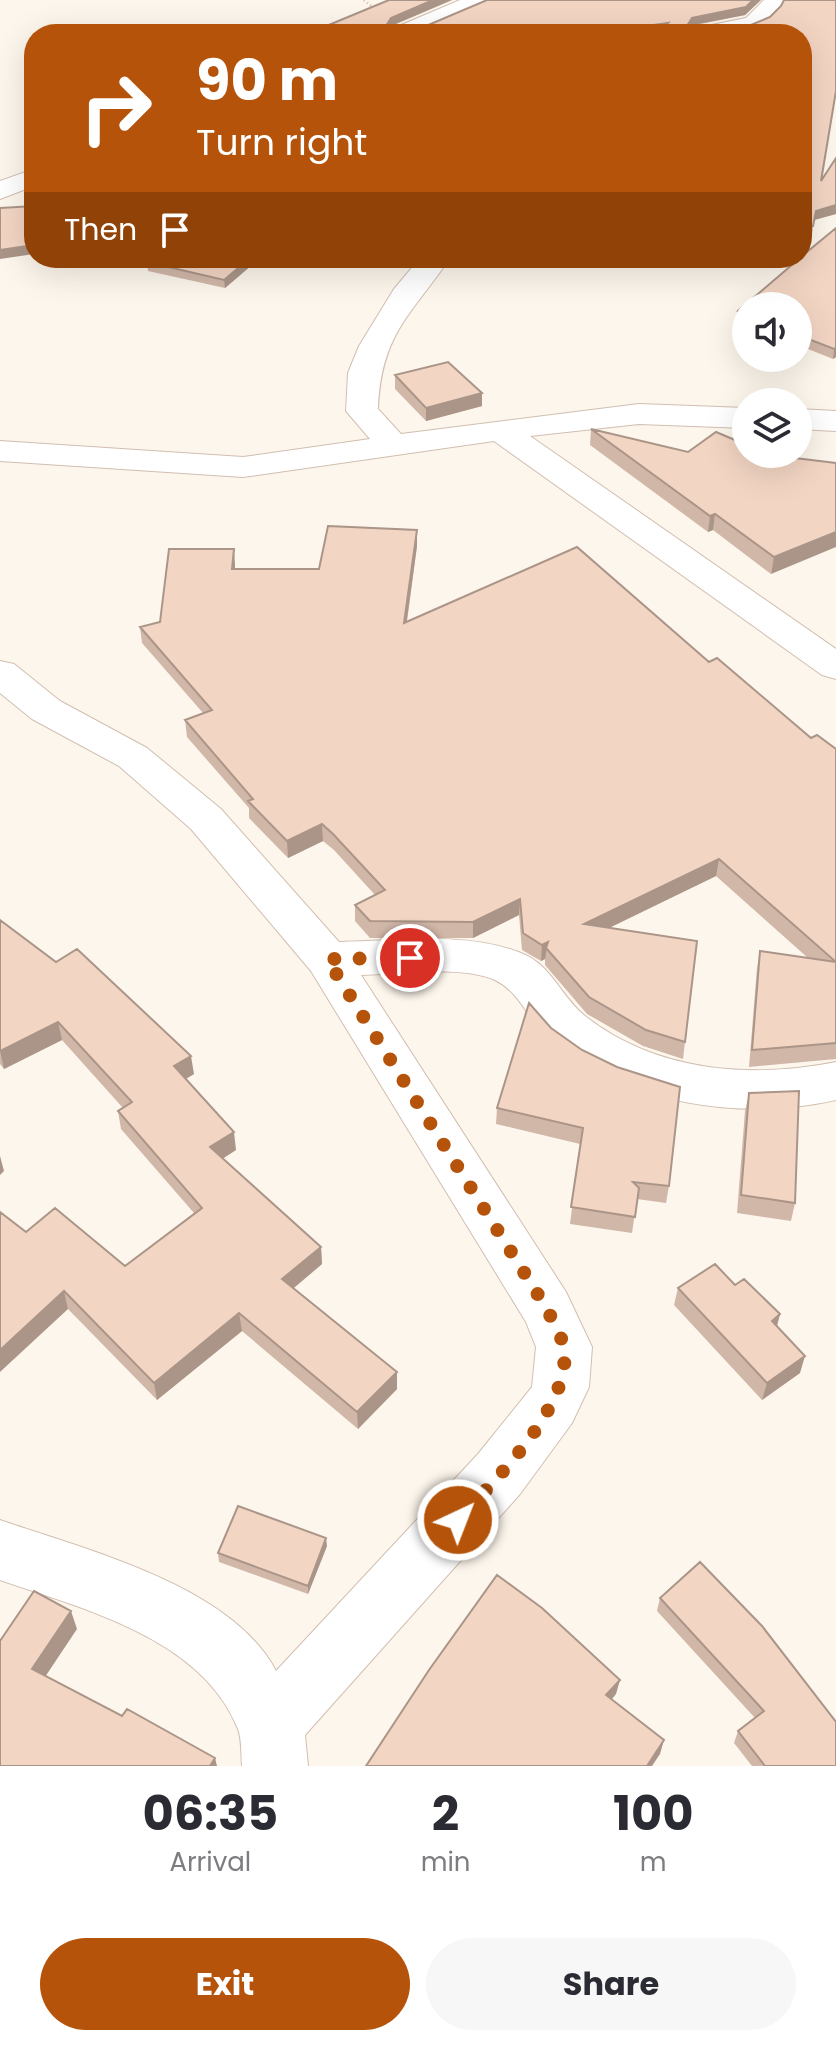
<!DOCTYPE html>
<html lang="en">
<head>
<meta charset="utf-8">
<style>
	:root { --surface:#fff; --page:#f7f7f7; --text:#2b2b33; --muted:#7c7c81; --accent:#b45309 }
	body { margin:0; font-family:Poppins,sans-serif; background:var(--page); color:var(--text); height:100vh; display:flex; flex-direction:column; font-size:30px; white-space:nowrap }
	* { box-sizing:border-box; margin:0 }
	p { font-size:26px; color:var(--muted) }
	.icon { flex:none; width:44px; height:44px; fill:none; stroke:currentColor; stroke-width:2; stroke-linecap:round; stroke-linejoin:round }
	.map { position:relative; height:1766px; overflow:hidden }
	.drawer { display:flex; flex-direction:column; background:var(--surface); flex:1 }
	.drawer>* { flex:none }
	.hud { position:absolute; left:24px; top:24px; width:788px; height:244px; border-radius:32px; box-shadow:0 8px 32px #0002; background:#b45309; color:#fff; overflow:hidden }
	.buttons { position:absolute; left:732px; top:292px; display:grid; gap:16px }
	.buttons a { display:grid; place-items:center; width:80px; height:80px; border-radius:50%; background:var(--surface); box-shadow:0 8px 32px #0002; font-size:40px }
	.pin { position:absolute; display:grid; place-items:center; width:68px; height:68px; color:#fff; margin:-34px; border:4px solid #fff; border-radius:50%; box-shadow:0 2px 8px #0007 }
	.me { position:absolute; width:88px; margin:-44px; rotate:43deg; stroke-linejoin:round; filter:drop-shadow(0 0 6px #0008) }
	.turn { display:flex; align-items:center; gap:28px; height:168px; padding:0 40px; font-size:36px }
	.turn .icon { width:104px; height:104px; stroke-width:2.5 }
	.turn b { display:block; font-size:56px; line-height:68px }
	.then { display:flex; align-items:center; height:76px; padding:0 40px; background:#0003; gap:16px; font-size:30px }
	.eta { display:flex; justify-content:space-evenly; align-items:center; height:136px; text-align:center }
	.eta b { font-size:48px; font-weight:700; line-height:56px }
	.cta { display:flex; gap:16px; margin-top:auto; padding:16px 40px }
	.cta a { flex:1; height:92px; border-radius:48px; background:var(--accent); color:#fff; font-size:32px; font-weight:700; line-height:92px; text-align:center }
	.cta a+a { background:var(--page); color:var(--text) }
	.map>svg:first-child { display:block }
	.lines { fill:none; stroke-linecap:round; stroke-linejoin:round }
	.minor-casing { stroke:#d1beb0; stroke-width:2 }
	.path { stroke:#d9b8a5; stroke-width:3; stroke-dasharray:1 3; stroke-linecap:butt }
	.minor { fill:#fff; fill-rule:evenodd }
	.wall { fill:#d1b7a8 }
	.shaded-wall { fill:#aa9588 }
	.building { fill:#f3d5c3; stroke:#aa9588; stroke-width:2 }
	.route { stroke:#b45309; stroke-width:14; stroke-dasharray:0 25.2 }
</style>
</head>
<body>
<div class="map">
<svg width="836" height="1766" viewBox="0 0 836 1766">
	<rect width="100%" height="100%" fill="#fdf6ec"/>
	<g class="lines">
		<!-- minor casing -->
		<g class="minor-casing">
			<path id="minor" d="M460 0H490L487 5 419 34H389L392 29Z
				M764 0H786C766 40 727 34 689 34L692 29 746 18Z
				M34 169V186L0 199V181Z
				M420 258H450C411 315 381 334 378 409L401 434 639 404 746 408V428L639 424 530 436 836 649V679L822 675 494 441 243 477 0 461V441L243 457 370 439 346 411 348 373 359 346 394 289Z
				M798 409 836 411V431L798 429Z
				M0 661 14 664 60 701 147 748 221 809 339 942C398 941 464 931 521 953 552 965 561 997 585 1016 656 1072 751 1079 836 1062V1100C742 1121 629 1105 552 1043 530 1025 522 993 495 980 462 965 398 974 361 975L566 1292 592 1347 589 1387 572 1423 520 1494 305 1735 308 1766H242C241 1754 242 1740 238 1729 202 1638 83 1609 0 1580V1520C86 1550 231 1585 276 1671L478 1454 532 1387 536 1347 526 1322 311 971 191 829 119 766 32 719 0 693Z"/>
		</g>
		<!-- path -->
		<path class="path" d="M364 0 377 11"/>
		<!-- minor -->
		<use href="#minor" class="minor"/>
	</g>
	<!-- wall -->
	<path class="wall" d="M389 0H452L391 26 419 29 487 0H761L745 15 691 26 746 27 770 17 781 6 784 0H836V91L821 181 836 158V214L814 220 812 235H804L802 224V34H656L658 33 647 34H307Z
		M836 228V357L833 359 798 345V306H746V324L736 320 738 311Z
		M152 258H260L225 288 148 271 147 262Z
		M395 375 482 393V406L426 421 395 389Z
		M591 429 688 452 735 440 795 458 771 574 713 530 708 532 590 445Z
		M417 546 407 622 709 662 811 738 836 749V1060V1059L749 1067 757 968 760 951 808 958 716 876 609 928 685 1042 683 1059 643 1046 587 1014 545 965V959L541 961 522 950 519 915 473 938H370L355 921V905L375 895 334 850 323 841 288 858 249 818V808L187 737 185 720 203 713 142 643 140 627 160 622 235 565V569H319Z
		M0 920 194 1074 186 1079 236 1150 223 1158 321 1247 322 1264 294 1288 397 1389 358 1429 242 1331 157 1400 68 1309 26 1232 125 1266 194 1213 121 1129 118 1111 123 1108 62 1040 4 1069 0 1064Z
		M529 1003 669 1186 666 1203 637 1199 632 1233 570 1224 580 1144 496 1124 497 1108Z
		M749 1093 795 1203 791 1221 737 1213 745 1111Z
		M735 1285 780 1314 777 1327 800 1373 762 1400 674 1305 678 1288Z
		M327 1546 308 1594 219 1562 218 1553Z
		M660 1598 836 1766H752L734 1743 738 1731 755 1718 657 1611Z"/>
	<!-- shaded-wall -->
	<path class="shaded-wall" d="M433 0H452L391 26H386L391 18Z
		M753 0H761L745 15 687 26 692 18Z
		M668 23 667 31 647 34H590Z
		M836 205V214L814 220 816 211Z
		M34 245V254L0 259V250Z
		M250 258H260L225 288 224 280Z
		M836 348V357L833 359 834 349Z
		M482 393V406L426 421V408Z
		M715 514 713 530 708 532 710 516Z
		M417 530V546L404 640V623Z
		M836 532V547L771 574 774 557Z
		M234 549 235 565 234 586 232 569Z
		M322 824 323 841 288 858 287 841Z
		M719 859 716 876 582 941 584 924Z
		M520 899 519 915 473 938V922Z
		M548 942 545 959 541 961 542 945Z
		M58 1022 62 1040 4 1069 0 1051Z
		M191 1056 194 1074 177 1084 174 1066Z
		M234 1132 236 1150 213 1165 210 1147Z
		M0 1156 4 1171 0 1175Z
		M321 1247 322 1264 284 1296 282 1279Z
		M64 1291 68 1309 0 1372V1350Z
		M239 1313 242 1331 157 1400 154 1383Z
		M780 1314 775 1332 772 1321Z
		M805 1356 800 1373 762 1400 767 1383Z
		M397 1372V1389L358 1429 357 1412Z
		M326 1538 327 1546 308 1594V1586Z
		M71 1611 77 1629 39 1686 32 1669Z
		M620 1680 616 1694 603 1710 606 1695Z
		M664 1740 660 1754 652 1766H647Z
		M215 1758 217 1766H210Z"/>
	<!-- building -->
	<path class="building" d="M389 0H433L391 18 386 26 419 29 487 0H753L746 7 692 18 687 26 746 27 770 17 781 6 784 0H836V91L821 181 836 158V205L816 211 813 226H806L804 214 802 215V34H656L668 23 590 34H307Z
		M34 206V245L0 250V208Z
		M836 228V348L834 349 798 335V306H746V314L738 311 800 258H802V256Z
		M152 258H250L224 280 147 262Z
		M448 362 482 393 426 408 395 375Z
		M591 429 688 452 716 432 735 440 741 436 746 438V454H785L795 458 836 463V532L774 557 715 514 710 516Z
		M328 526 417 530 404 623 577 547 709 662 717 658 811 738 817 735 836 749V962L719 859 584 924 697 941 685 1042 646 1030 589 997 546 948 548 942 542 945 523 933 520 899 473 922 370 921 355 905 385 890 333 834 322 824 287 841 248 801 253 799 185 720 212 710 140 627 160 622 169 549H234L232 569H319Z
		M0 920 56 962 77 949 191 1056 174 1066 234 1132 210 1147 321 1247 282 1279 397 1372 357 1412 239 1313 154 1383 64 1291 0 1350V1212L26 1232 55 1208 125 1266 202 1208 118 1111 132 1102 58 1022 0 1051Z
		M760 951 836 962V1043L752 1050Z
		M529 1003 551 1028 582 1050 617 1067 680 1087 669 1186 633 1182 639 1188 635 1217 571 1207 583 1128 497 1108Z
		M799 1091 795 1203 741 1195 749 1093Z
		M715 1264 735 1285 744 1279 780 1314 772 1321 805 1356 767 1383 678 1288Z
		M238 1506 326 1538 308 1586 218 1553Z
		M700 1562 762 1626 836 1722V1766H765L738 1731 764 1711 660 1598Z
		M497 1575 542 1608 620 1680 606 1695 664 1740 647 1766H366L429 1670Z
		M34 1591 71 1611 32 1669 122 1716 127 1709 215 1758 210 1766H0V1641Z"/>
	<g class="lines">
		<!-- route -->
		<path class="route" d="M410 958 327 959 547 1309C553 1322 562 1336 564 1349 572 1406 494 1481 458 1520"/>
	</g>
</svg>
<div class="buttons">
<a><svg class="icon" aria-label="sound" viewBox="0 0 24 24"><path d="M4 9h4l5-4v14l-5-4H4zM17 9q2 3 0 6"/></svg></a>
<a><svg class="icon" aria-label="layers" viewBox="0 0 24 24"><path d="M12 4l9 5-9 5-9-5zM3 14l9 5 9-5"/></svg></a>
</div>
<div class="pin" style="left:410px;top:958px;background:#d93025"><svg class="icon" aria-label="arrive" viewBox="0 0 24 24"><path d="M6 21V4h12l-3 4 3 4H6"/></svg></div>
<svg class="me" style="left:458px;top:1520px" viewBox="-20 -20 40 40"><circle r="17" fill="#b45309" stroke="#fff" stroke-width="3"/><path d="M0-11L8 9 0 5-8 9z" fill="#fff"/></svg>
<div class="hud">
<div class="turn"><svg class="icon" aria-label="right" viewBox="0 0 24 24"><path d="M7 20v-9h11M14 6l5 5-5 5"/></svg><div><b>90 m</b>Turn right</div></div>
<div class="then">Then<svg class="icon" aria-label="arrive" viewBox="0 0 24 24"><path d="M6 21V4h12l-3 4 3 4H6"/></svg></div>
</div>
</div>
<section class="drawer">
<div class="eta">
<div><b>06:35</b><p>Arrival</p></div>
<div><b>2</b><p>min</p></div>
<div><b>100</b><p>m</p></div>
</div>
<div class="cta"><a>Exit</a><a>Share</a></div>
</section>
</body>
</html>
